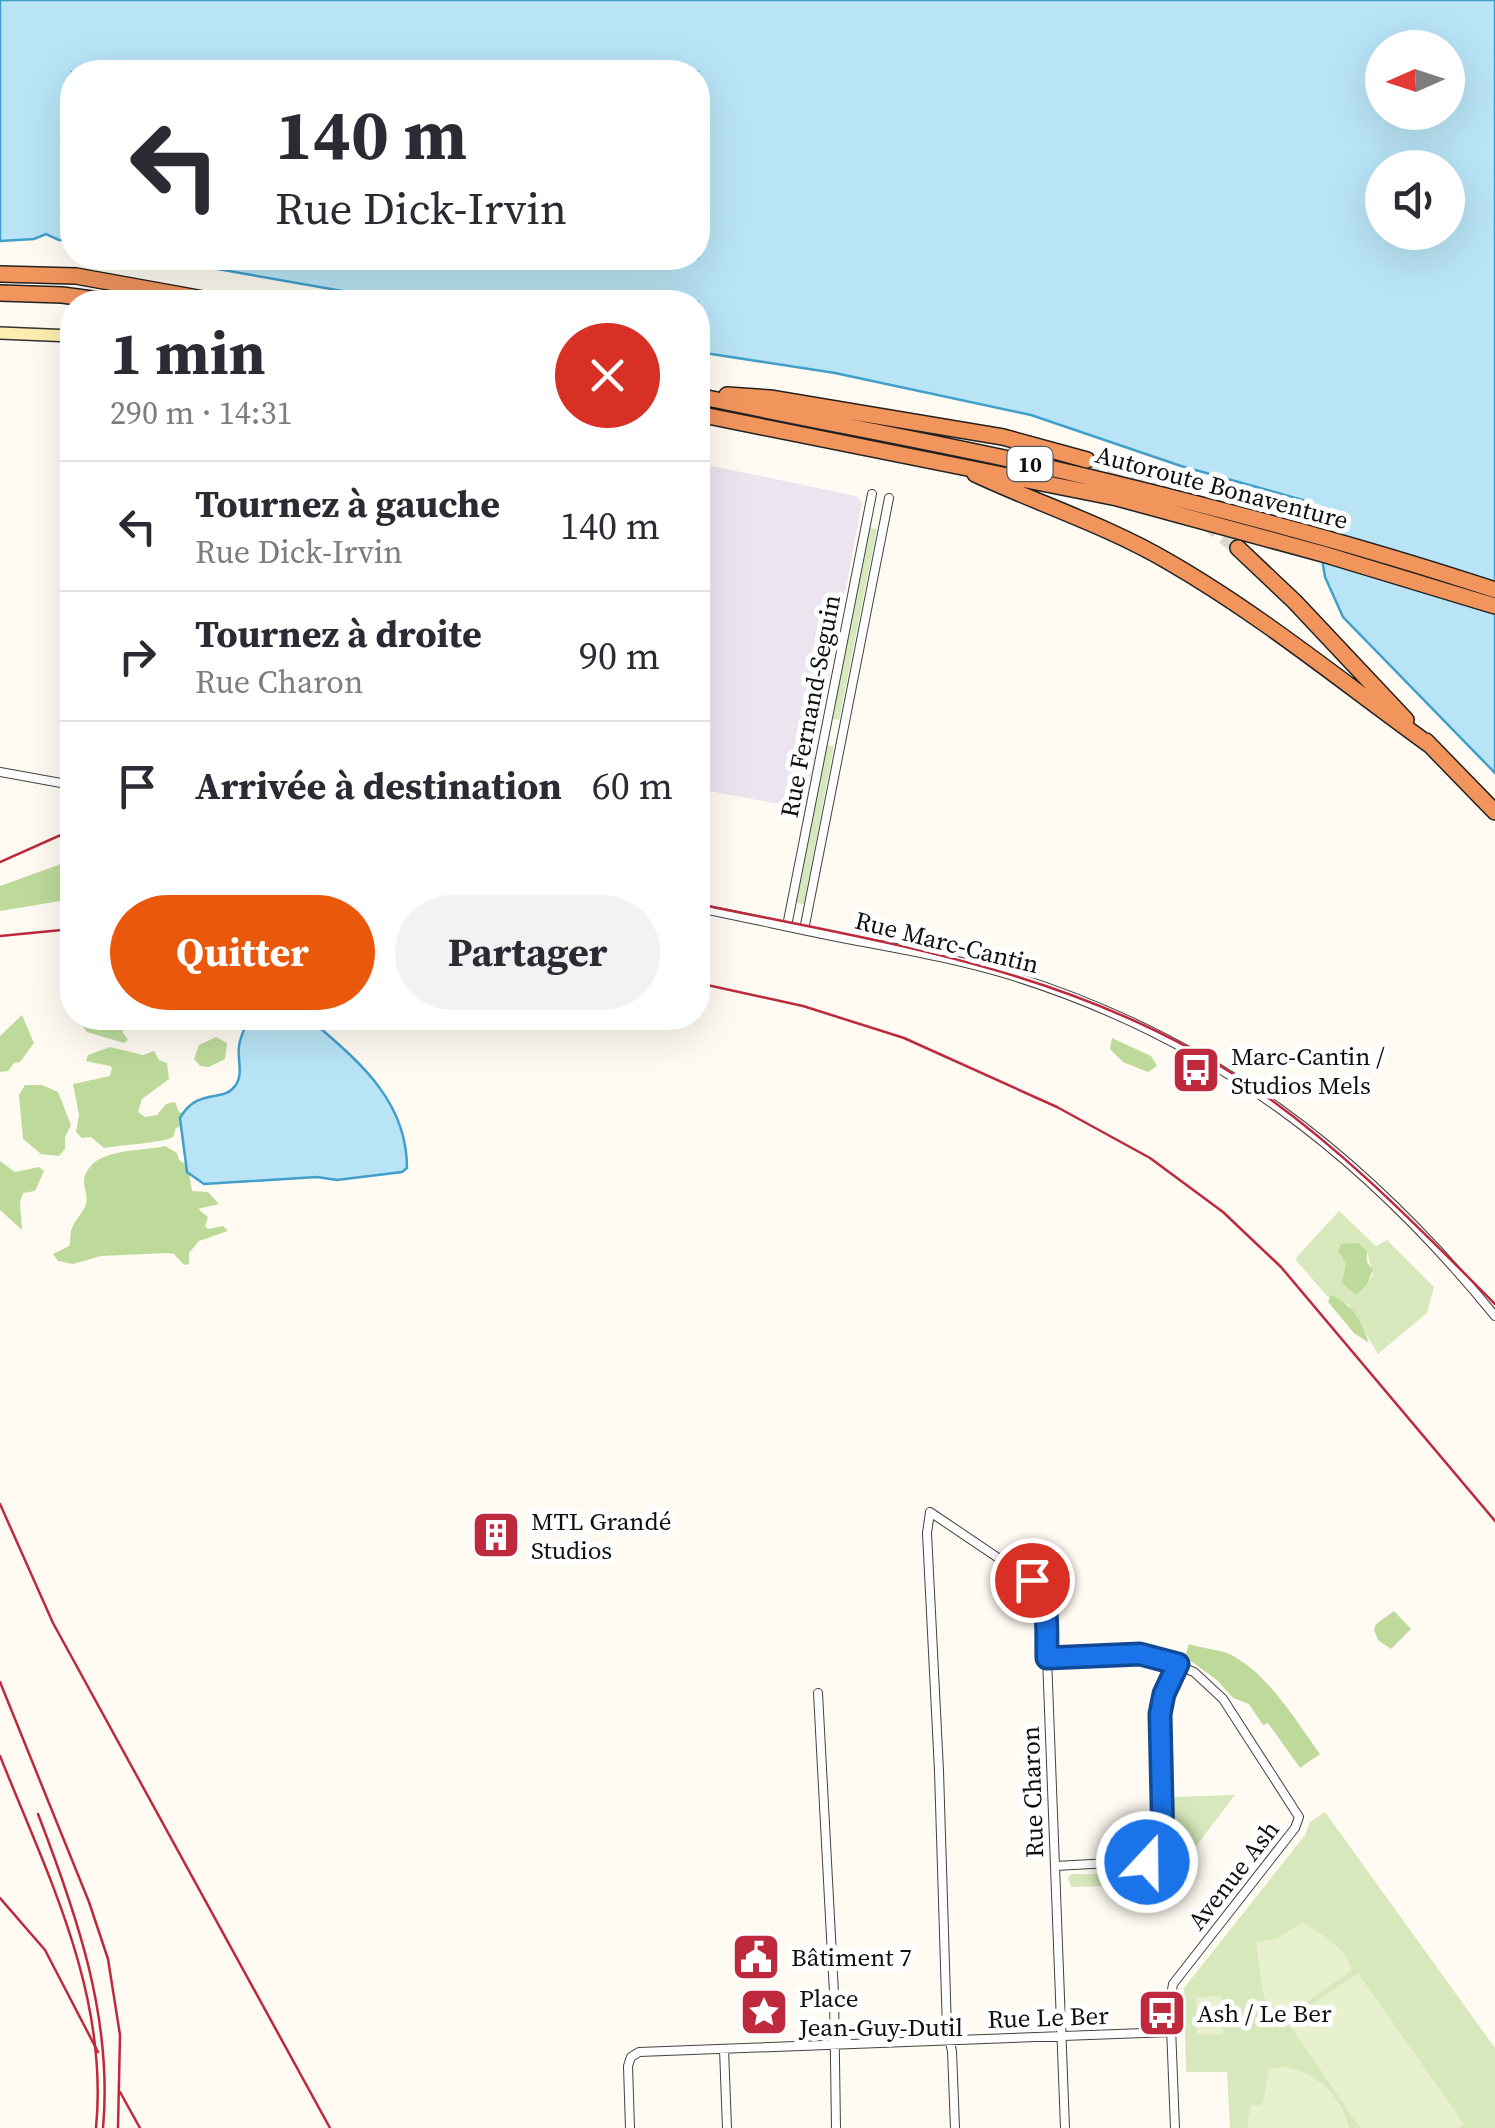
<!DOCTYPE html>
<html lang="fr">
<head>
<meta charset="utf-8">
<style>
	:root { --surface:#fff; --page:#f2f2f3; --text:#2b2b33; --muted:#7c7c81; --line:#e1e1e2; --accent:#ea580c }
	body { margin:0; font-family:"Source Serif 4",serif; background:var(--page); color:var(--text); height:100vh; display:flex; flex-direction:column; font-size:38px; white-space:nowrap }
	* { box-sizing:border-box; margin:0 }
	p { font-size:32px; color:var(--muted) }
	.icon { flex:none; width:55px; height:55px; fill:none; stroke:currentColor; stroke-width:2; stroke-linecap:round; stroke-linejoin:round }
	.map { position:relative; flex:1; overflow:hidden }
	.panel { position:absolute; left:60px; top:290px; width:650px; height:740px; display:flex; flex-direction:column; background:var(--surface); border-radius:40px; box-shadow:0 10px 40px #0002 }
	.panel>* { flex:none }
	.banner { position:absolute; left:60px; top:60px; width:650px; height:210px; border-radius:40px; box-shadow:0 10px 40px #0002; background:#fff; color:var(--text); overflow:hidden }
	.needle { width:65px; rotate:267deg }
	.buttons { position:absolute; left:1365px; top:30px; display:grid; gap:20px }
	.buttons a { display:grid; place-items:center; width:100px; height:100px; border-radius:50%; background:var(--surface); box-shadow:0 10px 40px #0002; font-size:50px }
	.pin { position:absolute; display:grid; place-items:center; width:85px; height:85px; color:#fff; margin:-42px; border:5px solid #fff; border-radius:50%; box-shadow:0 2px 10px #0007 }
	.me { position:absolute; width:110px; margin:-55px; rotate:21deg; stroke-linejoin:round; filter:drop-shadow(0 0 8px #0008) }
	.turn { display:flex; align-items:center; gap:35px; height:210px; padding:0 50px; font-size:45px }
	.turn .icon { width:130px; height:130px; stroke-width:2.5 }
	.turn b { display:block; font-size:70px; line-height:85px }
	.round { display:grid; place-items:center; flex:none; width:105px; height:105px; border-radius:52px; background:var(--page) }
	.overview { display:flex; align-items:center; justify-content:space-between; height:170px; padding:0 50px }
	h1 { font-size:60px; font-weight:700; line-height:75px }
	.button { display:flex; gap:20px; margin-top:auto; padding:20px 50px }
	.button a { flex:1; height:115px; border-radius:60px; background:var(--accent); color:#fff; font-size:40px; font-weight:700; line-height:115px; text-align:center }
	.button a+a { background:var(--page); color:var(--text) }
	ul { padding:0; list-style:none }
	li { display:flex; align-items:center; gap:30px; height:130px; padding:0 50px; border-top:2px solid var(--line) }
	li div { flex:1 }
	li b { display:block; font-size:38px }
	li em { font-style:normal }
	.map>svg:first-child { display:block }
	.industrial { fill:#ece4ee }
	.green { fill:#d7e9bc; fill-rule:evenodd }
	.forest { fill:#bdda9b }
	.pitch { fill:#e7f1cd }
	.water { fill:#b8e4f5; stroke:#409fcb; stroke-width:2.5; fill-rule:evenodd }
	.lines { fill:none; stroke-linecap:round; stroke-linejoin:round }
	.highway-tunnel { stroke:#dbd8d0; stroke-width:15; stroke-dasharray:15 8; stroke-linecap:butt }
	.street-casing { stroke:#434343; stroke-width:10 }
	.secondary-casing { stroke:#323232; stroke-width:14 }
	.highway-casing { stroke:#212121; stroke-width:18 }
	.street { stroke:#fff; stroke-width:8 }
	.secondary { stroke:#fdeeaf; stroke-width:11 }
	.highway { stroke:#f2955d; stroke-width:15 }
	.tram { stroke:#be293d; stroke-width:2.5 }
	.rail { stroke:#be293d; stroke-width:2.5 }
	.route-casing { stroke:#114b97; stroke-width:25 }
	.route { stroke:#1a73e8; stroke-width:18 }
	.labels { text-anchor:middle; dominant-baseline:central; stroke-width:10; stroke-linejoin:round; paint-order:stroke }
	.shield { fill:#fff; stroke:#585858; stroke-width:2.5 }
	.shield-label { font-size:22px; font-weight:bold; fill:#101010 }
	.street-label { font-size:25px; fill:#101010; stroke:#fff }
	.poi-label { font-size:25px; fill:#101010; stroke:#fff; text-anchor:start }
</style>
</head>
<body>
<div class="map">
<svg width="1495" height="2128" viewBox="0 0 1495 2128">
	<rect width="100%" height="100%" fill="#fffbf2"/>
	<!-- industrial -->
	<path class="industrial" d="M698 463 856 496 862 502 805 809 698 789Z"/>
	<!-- green -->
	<path class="green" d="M870 528 877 529 839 720 832 719Z
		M827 745 834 746 804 904 796 903Z
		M1339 1211 1376 1246 1387 1240 1434 1287 1427 1313 1378 1354 1348 1304 1328 1297 1295 1259ZM1353 1244 1367 1251 1373 1275 1356 1295 1345 1258 1341 1256Z
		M1235 1795 1167 1884 1071 1887 1068 1877 1072 1874C1097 1873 1159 1880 1171 1854 1178 1838 1172 1814 1172 1797Z
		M1325 1812 1495 2048V2128H1230L1227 2072H1186L1184 1988 1305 1835 1310 1822Z"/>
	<!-- forest -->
	<path class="forest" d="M72 860V899L0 911V886Z
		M22 1015 34 1043 20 1062 14 1063 8 1071 0 1072V1036Z
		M76 1018H135L134 1027 122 1031 128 1040 124 1043 87 1032Z
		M216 1037 227 1043 225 1059 209 1067 200 1066 194 1059 199 1045Z
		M1112 1038 1151 1056 1157 1066 1148 1072 1123 1062 1110 1049Z
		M110 1047 143 1055 154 1051 159 1060 167 1063 169 1079 142 1099 138 1112 145 1117 157 1115 166 1104 175 1102 179 1112 184 1114 183 1125 176 1128 173 1137C164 1143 119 1145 104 1148L91 1137 82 1138 76 1132 79 1115 73 1084 110 1076 112 1068 110 1066 86 1061 88 1055Z
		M25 1085H42L58 1092 71 1125 65 1137V1149L59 1156 41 1154 23 1139 19 1095Z
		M165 1146 177 1153 179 1160 188 1166 192 1191 208 1192 219 1204 198 1209 208 1217 205 1226 208 1229 223 1226 228 1231 199 1241 189 1253V1264L184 1265 174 1254 167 1253 101 1256 73 1264 58 1261 53 1254 69 1246C71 1241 70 1236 71 1231 73 1221 83 1214 86 1204 89 1193 80 1184 86 1173 99 1147 141 1152 165 1146Z
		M0 1161 15 1172 39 1167 44 1171 35 1191 23 1193 20 1203 22 1230 0 1210Z
		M1358 1243 1367 1251V1262L1373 1270 1366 1286 1356 1295 1342 1283 1346 1262 1338 1251 1341 1244Z
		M1331 1295C1354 1305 1361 1321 1369 1343L1354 1333 1328 1302Z
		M1394 1611 1411 1629 1391 1649 1378 1640 1374 1630 1376 1624Z
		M1189 1644C1203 1649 1223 1649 1235 1657 1271 1678 1296 1721 1320 1754L1300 1768 1268 1723 1263 1725 1249 1704 1233 1698 1217 1680 1185 1657Z"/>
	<!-- pitch -->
	<path class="pitch" d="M1303 1922C1320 1935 1350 1949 1351 1971L1294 2011 1282 2013 1264 1998 1256 1942 1277 1939Z
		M1358 1973 1464 2124 1458 2128H1360L1287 2021Z
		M1221 1996 1223 2034 1197 2035 1196 1997Z
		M1284 2067C1318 2073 1340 2094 1349 2128H1247L1251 2105 1262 2106 1269 2068Z"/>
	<!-- water -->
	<path class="water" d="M0 0H1495V773L1343 617 1325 577 1315 515 1303 500 1181 466 1031 415 835 373 698 352V302H405L155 258H698V72H72V241L59 240 46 234 34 239 0 241ZM1382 48H1448V112H1382ZM1382 168H1448V232H1382Z
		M257 1018H305L312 1021C358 1061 407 1100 407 1168L402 1172 337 1180 317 1177 204 1184 187 1172 180 1118C198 1087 223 1103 235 1086 244 1075 237 1059 239 1046 240 1038 244 1030 247 1022Z"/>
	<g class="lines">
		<!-- highway-tunnel -->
		<path class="highway-tunnel" d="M1087 460 1153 489
			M1206 522 1238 548"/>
		<!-- street casing -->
		<g class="street-casing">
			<path id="street" d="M0 772 72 785
				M698 908C755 919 812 933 869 943 917 952 964 961 1010 975 1213 1038 1363 1154 1495 1316
				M787 926 872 494
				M804 930 889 498
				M1047 1658 1148 1654 1194 1672 1223 1699 1299 1817 1295 1828 1173 1984 1170 2002 1175 2128
				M818 1693 834 1993 836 2128
				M1055 1866 1147 1861 1160 1853 1163 1838 1159 1714 1164 1693 1178 1664
				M724 2049 727 2128
				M630 2128 628 2066 631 2057 639 2052 1171 2032
				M955 2128 952 2051 947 2030 939 1771 927 1533 930 1512 1031 1580 1039 1587 1045 1605 1065 2128"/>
		</g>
		<!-- secondary casing -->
		<g class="secondary-casing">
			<path id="secondary" d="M0 333 72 336"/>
		</g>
		<!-- highway casing -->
		<g class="highway-casing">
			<path id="highway" d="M0 274 76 276 220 302
				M0 293 62 295 115 302
				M727 395 770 398 1003 437 1087 460
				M698 396C819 422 941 443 1063 471 1208 505 1353 543 1495 590
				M698 414 1117 498 1323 554 1495 606
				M975 474C1039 504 1108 526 1169 562 1261 615 1345 684 1431 746
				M1238 548 1295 602 1406 720
				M1426 741 1495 812"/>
		</g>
		<!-- street -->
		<use href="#street" class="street"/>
		<!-- secondary -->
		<use href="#secondary" class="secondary"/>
		<!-- highway -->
		<use href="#highway" class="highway"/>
		<!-- tram -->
		<path class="tram" d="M0 862 72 830
			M698 904C893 944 1085 972 1253 1087 1343 1149 1418 1227 1495 1304
			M0 1756C48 1876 109 1995 96 2128"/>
		<!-- rail -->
		<path class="rail" d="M0 936 72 929
			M698 983 803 1006 904 1038 1057 1107 1150 1158 1223 1212 1281 1267 1495 1521
			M0 1504 53 1623 330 2128
			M0 1682 89 1902 108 1959 120 2035 118 2128
			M38 1814C77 1915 113 2019 103 2128
			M0 1898 45 1950 98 2052
			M120 2092 140 2128"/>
	</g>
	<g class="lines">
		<!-- route casing -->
		<g class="route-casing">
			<path id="route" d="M1032 1580C1051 1599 1046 1632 1047 1658L1140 1654 1178 1664 1164 1694 1160 1714 1163 1847 1158 1856 1147 1862"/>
		</g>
		<!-- route -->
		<use href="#route" class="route"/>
	</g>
	<!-- icons -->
	<defs>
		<g id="bus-square" transform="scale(2.5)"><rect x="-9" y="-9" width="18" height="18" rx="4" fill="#be293d" stroke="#fff"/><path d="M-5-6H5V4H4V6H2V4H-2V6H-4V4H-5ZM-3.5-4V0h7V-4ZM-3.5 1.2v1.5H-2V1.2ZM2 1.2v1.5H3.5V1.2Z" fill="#fff"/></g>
		<g id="building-square" transform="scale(2.5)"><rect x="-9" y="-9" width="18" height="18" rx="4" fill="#be293d" stroke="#fff"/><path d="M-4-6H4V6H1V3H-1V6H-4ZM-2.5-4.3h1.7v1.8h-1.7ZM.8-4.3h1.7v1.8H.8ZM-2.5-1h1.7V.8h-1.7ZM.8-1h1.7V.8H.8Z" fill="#fff"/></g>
		<g id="civic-square" transform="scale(2.5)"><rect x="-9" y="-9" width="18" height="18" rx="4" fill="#be293d" stroke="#fff"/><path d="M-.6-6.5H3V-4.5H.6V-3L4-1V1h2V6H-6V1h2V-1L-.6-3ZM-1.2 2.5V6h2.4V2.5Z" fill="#fff"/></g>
		<g id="sight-square" transform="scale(2.5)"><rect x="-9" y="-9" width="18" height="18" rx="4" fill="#be293d" stroke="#fff"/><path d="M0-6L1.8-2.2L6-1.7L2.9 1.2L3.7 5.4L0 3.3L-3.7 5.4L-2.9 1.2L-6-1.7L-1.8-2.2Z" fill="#fff"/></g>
	</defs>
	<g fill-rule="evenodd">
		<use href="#bus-square" x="1196" y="1070"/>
		<use href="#building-square" x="496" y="1535"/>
		<use href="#civic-square" x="756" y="1957"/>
		<use href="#sight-square" x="764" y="2012"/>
		<use href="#bus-square" x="1162" y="2013"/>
	</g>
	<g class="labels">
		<!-- shield labels -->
		<rect class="shield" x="1007.5" y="447" width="45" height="34" rx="8"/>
		<g class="shield-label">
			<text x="1030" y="464">10</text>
		</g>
		<!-- street labels -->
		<g class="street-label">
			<text transform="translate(1222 487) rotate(15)">Autoroute Bonaventure</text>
			<text transform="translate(810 706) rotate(-79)">Rue Fernand-Seguin</text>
			<text transform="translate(947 942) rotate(14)">Rue Marc-Cantin</text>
			<text transform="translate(1032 1792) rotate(-92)">Rue Charon</text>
			<text transform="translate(1233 1875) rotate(-52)">Avenue Ash</text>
			<text transform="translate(1048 2017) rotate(-2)">Rue Le Ber</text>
		</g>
		<!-- poi labels -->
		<g class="poi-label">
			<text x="1231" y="1056">Marc-Cantin /<tspan x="1231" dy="29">Studios Mels</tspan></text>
			<text x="531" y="1521">MTL Grandé<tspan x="531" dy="29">Studios</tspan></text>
			<text x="791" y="1957">Bâtiment 7</text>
			<text x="799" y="1998">Place<tspan x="799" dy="29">Jean-Guy-Dutil</tspan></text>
			<text x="1197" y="2013">Ash / Le Ber</text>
		</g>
	</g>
</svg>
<div class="buttons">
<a><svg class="needle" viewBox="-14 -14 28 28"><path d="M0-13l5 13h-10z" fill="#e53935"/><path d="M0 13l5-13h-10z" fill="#7c7c81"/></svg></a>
<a><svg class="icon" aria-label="sound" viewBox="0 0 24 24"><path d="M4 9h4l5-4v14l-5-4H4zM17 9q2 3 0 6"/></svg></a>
</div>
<div class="pin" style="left:1032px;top:1580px;background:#d93025"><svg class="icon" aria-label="arrive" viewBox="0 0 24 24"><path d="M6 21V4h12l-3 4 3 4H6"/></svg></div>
<svg class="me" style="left:1147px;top:1862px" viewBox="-20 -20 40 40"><circle r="17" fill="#1a73e8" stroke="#fff" stroke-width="3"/><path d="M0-11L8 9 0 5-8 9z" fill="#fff"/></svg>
<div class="banner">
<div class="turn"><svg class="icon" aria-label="left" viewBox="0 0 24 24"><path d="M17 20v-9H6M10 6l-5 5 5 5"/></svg><div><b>140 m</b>Rue Dick-Irvin</div></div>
</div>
<section class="panel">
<div class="overview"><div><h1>1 min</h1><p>290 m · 14:31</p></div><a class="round" style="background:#d93025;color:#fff"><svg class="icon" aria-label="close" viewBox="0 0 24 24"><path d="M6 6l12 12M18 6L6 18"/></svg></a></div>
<ul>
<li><svg class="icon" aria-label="left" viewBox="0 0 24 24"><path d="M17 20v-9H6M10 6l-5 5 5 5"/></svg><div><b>Tournez à gauche</b><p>Rue Dick-Irvin</p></div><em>140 m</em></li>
<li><svg class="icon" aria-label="right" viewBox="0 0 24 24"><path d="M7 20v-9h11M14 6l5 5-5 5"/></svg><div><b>Tournez à droite</b><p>Rue Charon</p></div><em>90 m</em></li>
<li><svg class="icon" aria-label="arrive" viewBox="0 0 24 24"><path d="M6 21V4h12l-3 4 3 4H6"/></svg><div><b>Arrivée à destination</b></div><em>60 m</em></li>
</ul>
<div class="button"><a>Quitter</a><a>Partager</a></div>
</section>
</div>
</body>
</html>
